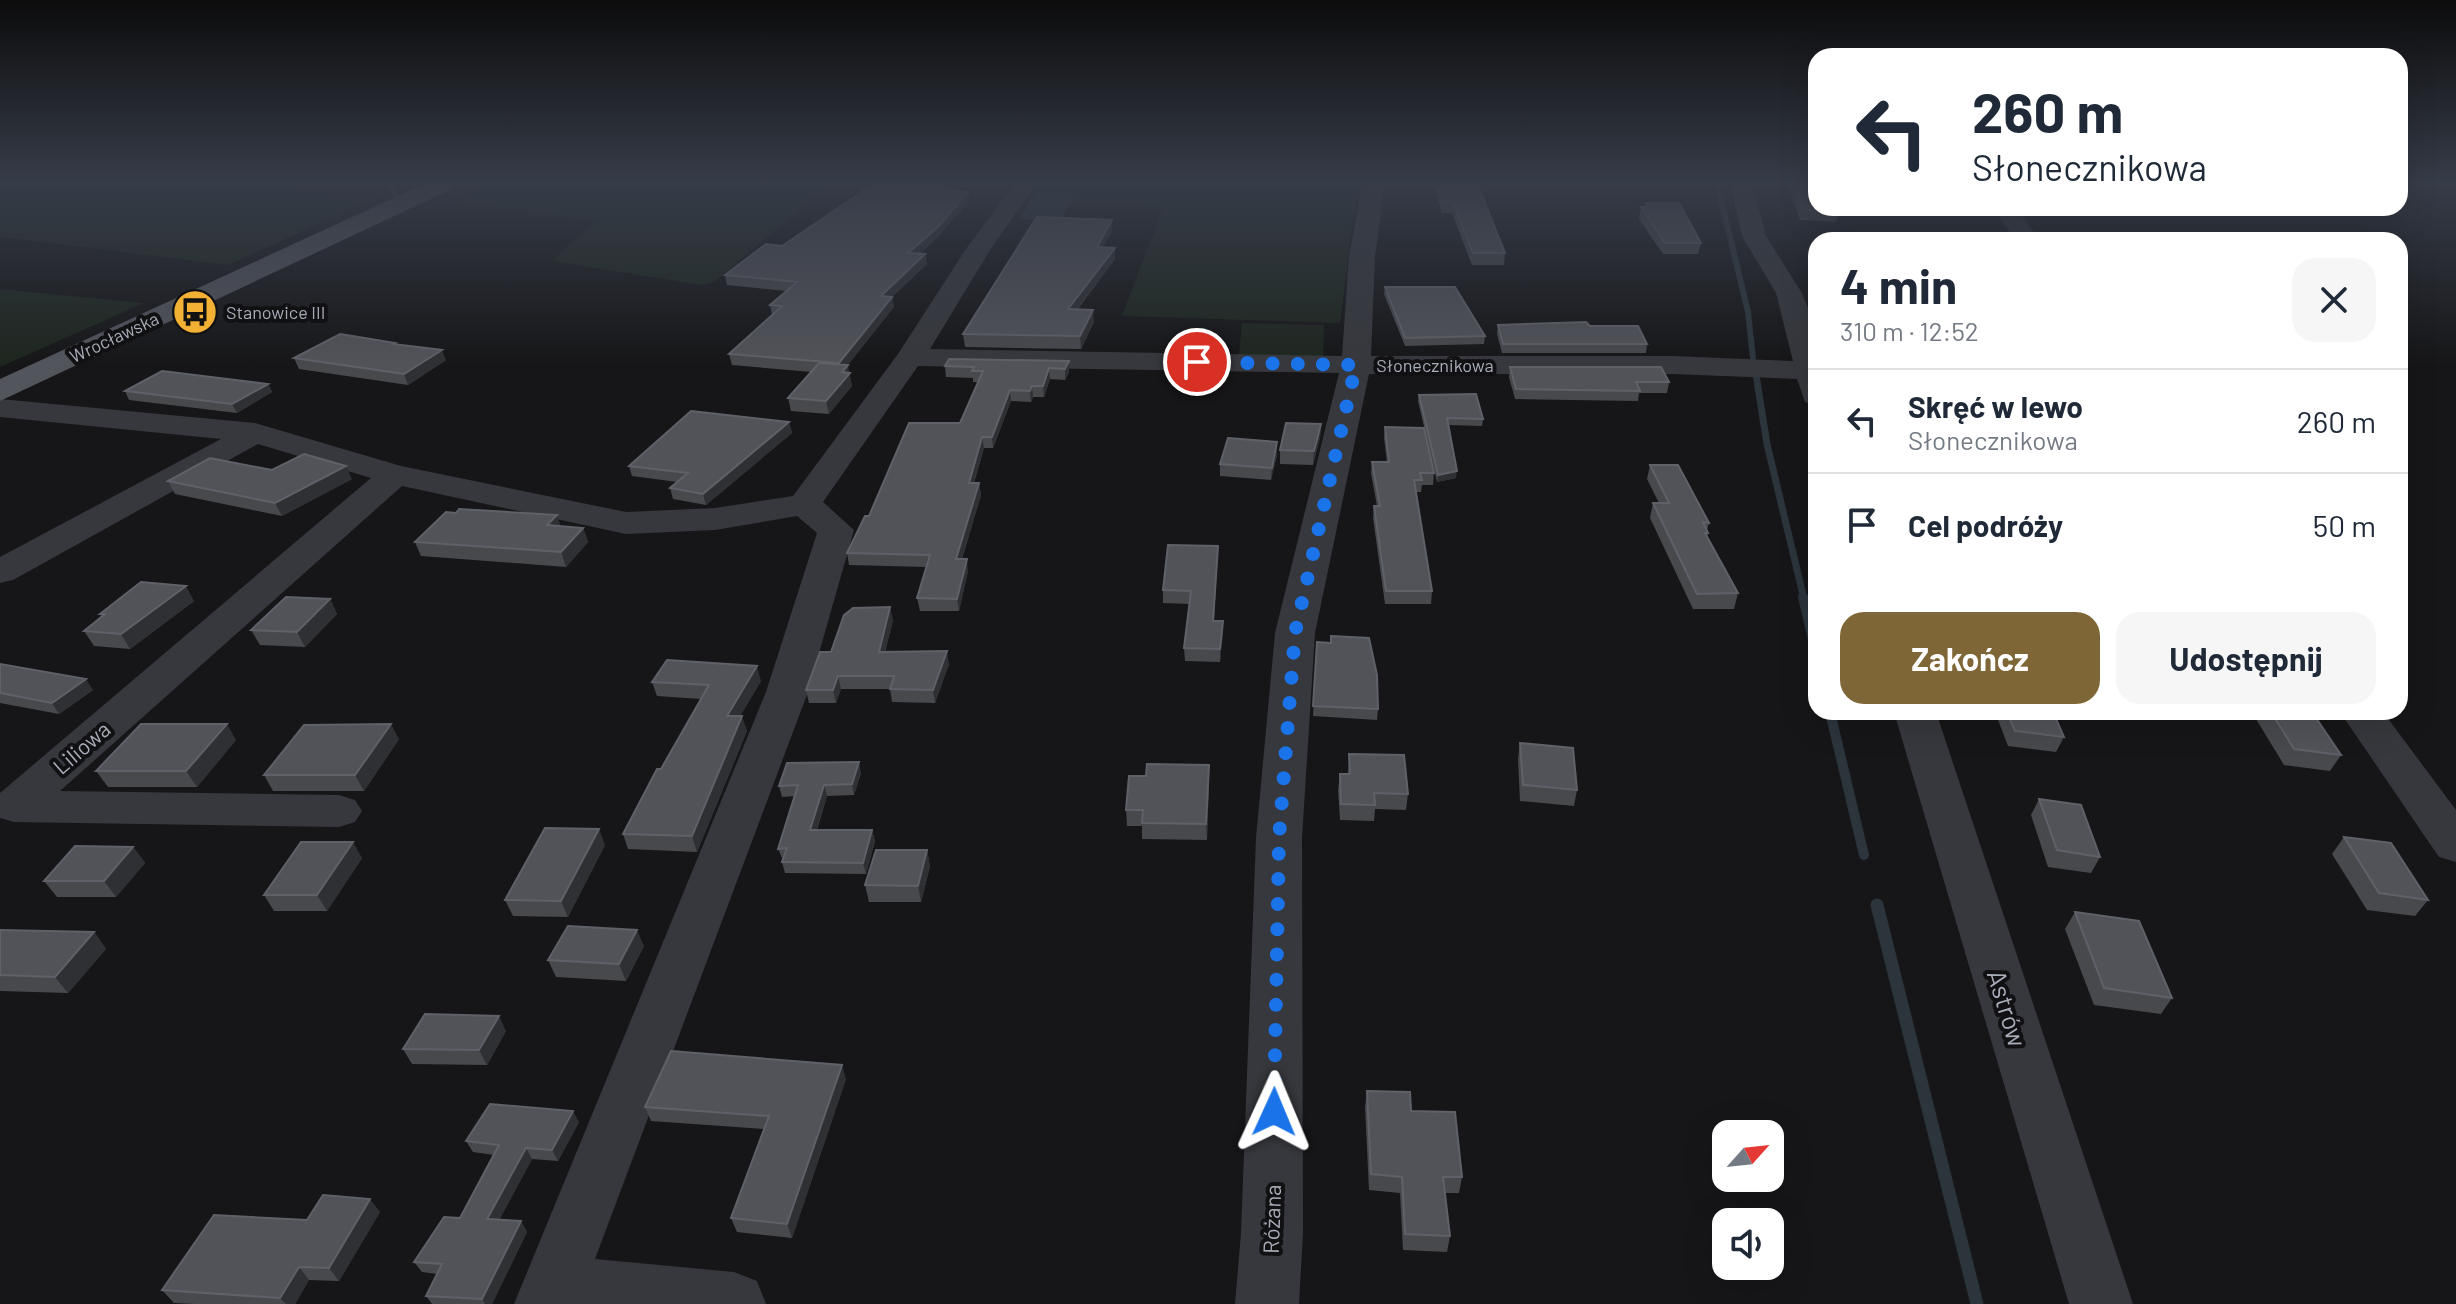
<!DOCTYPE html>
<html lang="pl">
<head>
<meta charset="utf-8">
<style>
	:root { --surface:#fff; --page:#f6f6f7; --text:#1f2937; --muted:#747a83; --line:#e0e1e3; --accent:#7e6636 }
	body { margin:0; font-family:Barlow,sans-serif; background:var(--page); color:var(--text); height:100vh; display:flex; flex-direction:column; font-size:30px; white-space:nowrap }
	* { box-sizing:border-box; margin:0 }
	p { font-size:26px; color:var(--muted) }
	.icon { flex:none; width:44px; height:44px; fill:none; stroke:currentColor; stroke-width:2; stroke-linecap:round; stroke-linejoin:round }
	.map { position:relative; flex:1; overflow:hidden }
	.sheet { position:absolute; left:1808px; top:232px; width:600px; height:488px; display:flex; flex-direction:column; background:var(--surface); border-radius:24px; box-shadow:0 8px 32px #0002 }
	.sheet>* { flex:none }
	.guide { position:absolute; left:1808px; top:48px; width:600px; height:168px; border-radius:24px; box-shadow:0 8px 32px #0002; background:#fff; color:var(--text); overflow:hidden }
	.needle { width:52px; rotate:63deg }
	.fabs { position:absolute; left:1712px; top:1120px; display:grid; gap:16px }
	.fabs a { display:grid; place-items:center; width:72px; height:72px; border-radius:16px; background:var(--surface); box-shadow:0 8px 32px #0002; font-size:40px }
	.pin { position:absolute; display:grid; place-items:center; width:68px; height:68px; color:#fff; margin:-34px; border:4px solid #fff; border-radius:50%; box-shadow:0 2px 8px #0007 }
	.me { position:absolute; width:88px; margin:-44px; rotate:1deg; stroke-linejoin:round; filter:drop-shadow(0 0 6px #0008) }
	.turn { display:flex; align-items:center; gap:28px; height:168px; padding:0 32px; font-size:36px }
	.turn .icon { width:104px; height:104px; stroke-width:2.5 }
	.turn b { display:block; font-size:56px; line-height:68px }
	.round { display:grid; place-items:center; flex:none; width:84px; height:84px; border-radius:24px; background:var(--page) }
	.summary { display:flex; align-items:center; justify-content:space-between; height:136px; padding:0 32px }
	h1 { font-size:48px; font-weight:700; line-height:60px }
	.cta { display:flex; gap:16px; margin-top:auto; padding:16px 32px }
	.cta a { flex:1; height:92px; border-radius:24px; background:var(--accent); color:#fff; font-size:32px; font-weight:700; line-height:92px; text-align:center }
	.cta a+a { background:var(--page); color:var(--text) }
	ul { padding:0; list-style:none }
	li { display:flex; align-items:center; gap:24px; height:104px; padding:0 32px; border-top:2px solid var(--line) }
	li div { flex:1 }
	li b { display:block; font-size:30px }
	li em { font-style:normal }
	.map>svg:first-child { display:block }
	.built { fill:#222225 }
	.green { fill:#1e261f }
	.water { fill:#2c353c }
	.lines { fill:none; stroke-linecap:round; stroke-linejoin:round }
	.stream-far3 { stroke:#2c353c; stroke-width:6 }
	.stream-far2 { stroke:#2c353c; stroke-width:7 }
	.stream-far1 { stroke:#2c353c; stroke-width:10 }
	.stream { stroke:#2c353c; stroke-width:13 }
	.minor { fill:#37383d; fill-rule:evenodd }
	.major { fill:#53555c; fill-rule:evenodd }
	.wall { fill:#47494d }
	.shaded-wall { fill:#2f3033 }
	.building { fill:#525359; stroke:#5f6168; stroke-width:2 }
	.route { stroke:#1a73e8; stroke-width:14; stroke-dasharray:0 25.2 }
	.labels { text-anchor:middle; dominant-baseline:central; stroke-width:8; stroke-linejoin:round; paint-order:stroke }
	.far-poi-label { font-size:18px; fill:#a8adb8; stroke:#111113; text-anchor:start }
	.far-street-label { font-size:18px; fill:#a8adb8; stroke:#111113 }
	.street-label { font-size:22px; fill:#a8adb8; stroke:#111113 }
	.near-street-label { font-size:26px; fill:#a8adb8; stroke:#111113 }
</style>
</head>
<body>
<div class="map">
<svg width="2456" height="1304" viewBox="0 0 2456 1304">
	<rect width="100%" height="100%" fill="#161618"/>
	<!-- built -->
	<path class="built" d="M2400 183H2456V198L2400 191Z"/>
	<!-- green -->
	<path class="green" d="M0 183H243L375 199 228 265 0 237Z
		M497 183H779L827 187 714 282 701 285 552 261 595 221 458 202Z
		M1035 183H1358L1340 323 1122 316 1163 208 1069 205 1074 194 1028 192Z
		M0 289 144 303 0 367Z
		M1242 323 1324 325 1323 358 1239 356Z"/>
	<!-- water -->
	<path class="water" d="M1036 192 1075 194 1060 221 1019 219Z"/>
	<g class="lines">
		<!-- stream-far3 -->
		<path class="stream-far3" d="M388 183 396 195
			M1717 183 1748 312 1753 358"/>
		<!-- stream-far2 -->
		<path class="stream-far2" d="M1756 375 1767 444 1804 599"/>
		<!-- stream-far1 -->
		<path class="stream-far1" d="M1803 597 1816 652
			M1830 712 1864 855"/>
		<!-- stream -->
		<path class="stream" d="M1877 905 1977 1304"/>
		<!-- minor -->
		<path class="minor" d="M1015 183H1037L990 250 930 349 1342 356 1349 256 1363 183H1385L1375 256 1371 356H1673L1793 361 1776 293 1742 236 1730 183H1752L1766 236 1802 293 1810 313 1816 338V405L1805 402 1797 379 1673 374H1369L1315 633 1302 838 1303 1233 1299 1304H1235L1241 1233 1256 838 1275 633 1339 373 918 366 823 502 854 530 808 692 595 1259 734 1272 757 1281 766 1304H514L766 692 817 533 797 516 715 530 626 534 402 486 60 791 339 795 355 800 362 811 355 822 339 827 14 822 0 818V793L371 478 258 444 13 580 0 583V557L221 439 0 417V399L255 423 401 466 626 512 715 508 793 496 898 354 966 249Z
			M1993 208H2017L2039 240H2015Z
			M1894 712H1936L2133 1304H2069Z
			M2340 712H2383L2456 810V862L2439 857Z"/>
		<!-- major -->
		<path class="major" d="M426 183H457L454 188 0 401V379Z"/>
	</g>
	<!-- wall -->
	<path class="wall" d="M875 183H961L951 190 968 192 969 201 939 236 919 254H925L927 264 892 297 894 307 847 365 852 386 829 414 791 411 788 398 812 372 732 365 729 354 772 315 770 305 786 291 727 285 725 275 782 246Z
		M1436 183 1505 253 1504 265H1472L1452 213H1442L1435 190Z
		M1787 183H1816V208H1868L1866 213 1839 212 1836 222 1800 220Z
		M1646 203 1701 243 1698 254H1663L1639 219 1641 207H1645Z
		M1112 231 1103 247 1115 259 1078 309 1094 322 1081 349 965 347 963 334Z
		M1385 287 1485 336 1484 344 1405 346 1384 294Z
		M1498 325 1590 326 1647 344 1646 353H1502L1497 334Z
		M395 343 396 344 446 360 408 385 299 369 294 358Z
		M1069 361V372L1065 380 1050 379 1044 397H1033L1031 402 1011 401 993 448H984L974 483H979L981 495 962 559 968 571 959 611H920L917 598 926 567 849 565 847 553 869 516 960 423 979 382H973V378L946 377 945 366Z
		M1510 367 1669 382 1667 393H1639L1638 401 1515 399 1509 377Z
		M268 384 272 392 237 413 129 400 125 391Z
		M1419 395 1483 419 1482 426 1449 425 1456 478 1437 482 1418 401Z
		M789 422 792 433 706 505 673 499 670 488 677 482 632 476 629 466Z
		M1321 424 1320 438 1313 465 1280 464V450Z
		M1385 427 1434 473 1433 485H1422L1421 492H1415L1432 591 1431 604H1385L1373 518 1374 506H1377L1371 473 1372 462H1387L1384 438Z
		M1277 442V455L1271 480 1220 476V464Z
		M1650 465 1709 523 1707 530 1708 533 1707 537 1738 593 1734 609H1693L1650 518 1653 503H1659L1647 479Z
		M272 470 352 479 282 516 175 494 168 481Z
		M561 526 583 528 588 542 566 567 421 556 415 542Z
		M1218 546 1214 621H1223L1220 662 1185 661 1184 648 1190 604 1163 603V590Z
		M330 599 337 614 305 647 260 645 251 630Z
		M194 601 130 649 94 646 84 631 102 617 100 614Z
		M893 620 885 652 949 664 935 703 892 702 890 689H841L836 703H809L806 690 831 652Z
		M1331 636 1378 709 1377 720 1313 716 1317 642 1330 643Z
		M0 664 93 690 59 714 0 703Z
		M761 681 740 716 747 731 697 852 628 849 623 834 701 699 657 696 652 682Z
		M1995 712H2053L2064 737 2056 752 2008 746Z
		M2260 712H2312L2341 755 2330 771 2284 765 2256 719Z
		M399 739 364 791H273L264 775Z
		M236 740 197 787H108L96 771Z
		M1520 743 1577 790 1574 806 1520 801 1518 759Z
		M1349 754 1408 794 1406 810 1375 809 1374 821 1340 820 1338 790 1340 774H1348Z
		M861 773 854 795 827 796 817 830H872L875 841 866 874 785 873 782 862 783 860 778 849 795 796 782 797 779 786Z
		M1209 781 1207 840 1142 839V826H1127L1126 810Z
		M2039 799 2100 857 2091 873 2048 867 2031 815Z
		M2344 837 2428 900 2415 916 2367 910 2332 854Z
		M605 845 568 917 513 916 505 900Z
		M133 847 145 863 116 897H57L44 881Z
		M927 850 930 866 921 902H869L865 885Z
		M362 858 327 911H274L264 895Z
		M2075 912 2172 998 2161 1014 2094 1005 2065 929Z
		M0 930 94 932 106 949 68 993 0 991Z
		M644 946 626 981 556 977 548 960Z
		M506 1031 487 1065 412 1064 403 1049Z
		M846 1079 792 1238 737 1232 731 1218 764 1129 651 1121 645 1107Z
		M1367 1091 1411 1111 1462 1177 1459 1193H1445L1450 1236 1447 1252 1403 1250 1400 1193 1369 1190 1365 1107Z
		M579 1122 558 1161 532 1159 499 1220 521 1221 527 1232 492 1304H432L426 1296 437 1274 422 1272 414 1262 460 1218 494 1155 473 1152 466 1141Z
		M380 1212 339 1281 309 1280 295 1304H195L174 1303 162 1290 307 1220Z"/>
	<!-- shaded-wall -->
	<path class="shaded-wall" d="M948 183H961L941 198 940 189Z
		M968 192 969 201 939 236 909 262 908 253Z
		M1112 220V231L1097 258V247Z
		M1115 248V259L1069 320 1068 309Z
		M925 254 927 264 882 306 881 296Z
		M892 297 894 307 841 374 839 363Z
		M1093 310 1094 322 1081 349 1080 336Z
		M442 350 446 360 408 385 404 374Z
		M1069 361V372L1065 380V369Z
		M848 365 852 386 829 414 826 401 842 372Z
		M1049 368 1050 379 1044 397 1043 386Z
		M268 384 272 392 237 413 232 404Z
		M1032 386 1033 397 1031 402 1030 391Z
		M1010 390 1011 401 993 448 992 437Z
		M789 422 792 433 706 505 703 494Z
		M1321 424 1320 438 1313 465 1314 451Z
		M982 437 984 448 970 495 969 483Z
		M1277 442V455L1271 480 1272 468Z
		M346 466 352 479 282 516 275 503Z
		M1457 471 1456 478 1437 482 1438 475Z
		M979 483 981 495 958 571 956 559Z
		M557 515 562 530 547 525Z
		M583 528 588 542 566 567 561 552Z
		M967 559 968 571 959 611 957 599Z
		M186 586 194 601 130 649 121 634Z
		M330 599 337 614 305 647 297 632Z
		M890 607 893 620 881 665 879 652Z
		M1223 621V634L1220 662V649Z
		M947 651 949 664 935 703 933 690Z
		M757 666 761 681 731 731 727 716Z
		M838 676 841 689 836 703 833 690Z
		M86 679 93 690 59 714 52 703Z
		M742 716 747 731 697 852 692 836Z
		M227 724 236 740 197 787 186 771Z
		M391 724 399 739 364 791 355 775Z
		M859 762 861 773 854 795 852 784Z
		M1209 765V781L1207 840 1206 824Z
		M824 785 827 796 813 841 810 830Z
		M599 829 605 845 568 917 561 901Z
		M872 830 875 841 866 874 863 863Z
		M353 842 362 858 327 911 317 895Z
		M133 847 145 863 116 897 104 881Z
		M927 850 930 866 921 902 918 886Z
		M637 930 644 946 626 981 619 964Z
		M94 932 106 949 68 993 55 977Z
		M499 1016 506 1031 487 1065 479 1050Z
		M842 1065 846 1079 792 1238 787 1224Z
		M573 1111 579 1122 558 1161 552 1150Z
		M526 1148 532 1159 494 1230 487 1219Z
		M370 1199 380 1212 339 1281 329 1268Z
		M521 1221 527 1232 492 1304H485L482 1299Z
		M299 1267 309 1280 295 1304H286L280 1298Z"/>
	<!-- building -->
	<path class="building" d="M875 183H948L940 189 968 192 938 227 908 253 925 254 881 296 892 297 839 363 729 354 782 306 770 305 797 282 725 275 766 244 782 246Z
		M1437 183H1477L1505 253H1473L1453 202H1443Z
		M1793 183H1816V208H1838L1839 212 1803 210Z
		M1646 203H1679L1701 243H1665L1641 207H1649Z
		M1037 217 1112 220 1097 247 1115 248 1068 309 1093 310 1080 336 963 334Z
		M1385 287H1455L1485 336 1405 338Z
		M1586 322 1590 326H1638L1647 344H1503L1498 325Z
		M340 334 395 343 393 344 442 350 404 374 294 358Z
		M949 359 1069 361 1065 369 1049 368 1043 386H1032L1030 391 1010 390 992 437H982L969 483H979L956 559H967L957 599 917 598 930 555 847 553 865 516H869L909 423H960L983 371H972L974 367 945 366Z
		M819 363 848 365 842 372 850 373 826 401 788 398Z
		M1510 367H1661L1669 382H1636L1640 391 1516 389Z
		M162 371 268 384 232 404 125 391Z
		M1476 394 1483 419 1447 418 1457 471 1438 475 1419 395Z
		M691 411 789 422 703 494 670 488 688 473 629 466Z
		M1286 423 1321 424 1314 451 1280 450Z
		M1385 427 1424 428 1434 473H1420L1422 480H1414L1432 591H1386L1374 506H1380L1372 462H1389Z
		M1228 438 1277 442 1272 468 1220 464Z
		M304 454 346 466 275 503 168 481 210 458 272 470Z
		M1650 465H1678L1709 523 1703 522 1708 533H1705L1738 593 1697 594 1653 503H1669Z
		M459 509 557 515 547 525 583 528 561 552 415 542 446 512 456 513Z
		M1168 545 1218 546 1213 621H1223L1220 649 1184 648 1191 591 1163 590Z
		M141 582 186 586 121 634 84 631 105 614H100Z
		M286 597 330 599 297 632 251 630Z
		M890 607 879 652 947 651 933 690 890 689 894 676H838L833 690H806L820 652H831L844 615 853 608Z
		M1331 636 1369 638 1377 675 1378 709 1313 706 1317 642 1331 643Z
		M667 660 757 666 727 716H742L692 836 623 834 657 769H661L709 685 652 682Z
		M0 664 86 679 52 703 0 693Z
		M2007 712H2053L2064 737 2015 731Z
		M2271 712H2312L2341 755 2294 749Z
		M141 724H227L186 771H96Z
		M391 724 355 775H264L304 725Z
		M1520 743 1573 748 1577 790 1523 785Z
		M1349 754 1404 755 1408 794 1374 793 1375 805 1341 804 1340 774H1350Z
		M859 762 852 784 824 785 810 830H872L863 863 782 862 787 848 778 849 798 785 779 786 787 763Z
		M1147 764 1209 765 1206 824 1142 823 1143 810H1126L1129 776H1146Z
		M2039 799 2081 805 2100 857 2057 850Z
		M545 828 599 829 561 901 505 900Z
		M2344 837 2391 843 2428 900 2379 893Z
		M301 842H353L317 895H264Z
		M75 846 133 847 104 881H44Z
		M876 850H927L918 886 865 885Z
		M2075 912 2139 921 2172 998 2104 988Z
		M568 926 637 930 619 964 548 960Z
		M0 930 94 932 55 977 0 975Z
		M425 1014 499 1016 479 1050 403 1049Z
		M671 1051 842 1065 787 1224 731 1218 769 1116 645 1107Z
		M1367 1091 1410 1092 1411 1111 1455 1112 1462 1177H1443L1450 1236 1405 1234 1402 1177 1371 1174Z
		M490 1104 573 1111 552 1150 526 1148 487 1219 521 1221 482 1299 426 1296 442 1264 414 1262 444 1217 460 1218 499 1145 466 1141Z
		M323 1195 370 1199 329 1268 299 1267 280 1298 162 1290 214 1215 307 1220Z"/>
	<!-- sky -->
	<linearGradient id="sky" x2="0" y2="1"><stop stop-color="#0c0c0d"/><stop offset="0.5" stop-color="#363c48"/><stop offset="1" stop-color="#363c48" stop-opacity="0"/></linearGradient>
	<rect width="2456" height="365" fill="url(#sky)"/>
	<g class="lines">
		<!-- route -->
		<path class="route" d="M1197 362 1356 365 1295 633 1279 838 1274 1112"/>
	</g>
	<!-- icons -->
	<defs>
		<g id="bus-disc" transform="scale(2.3)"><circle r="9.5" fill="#f2b134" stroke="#111113"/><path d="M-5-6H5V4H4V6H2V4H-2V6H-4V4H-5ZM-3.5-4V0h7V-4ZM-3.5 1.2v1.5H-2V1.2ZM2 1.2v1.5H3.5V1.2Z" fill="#111"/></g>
	</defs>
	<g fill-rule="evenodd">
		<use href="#bus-disc" x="195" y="312"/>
	</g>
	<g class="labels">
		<!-- far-poi labels -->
		<g class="far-poi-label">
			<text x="226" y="312">Stanowice III</text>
		</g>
		<!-- far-street labels -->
		<g class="far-street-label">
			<text transform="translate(114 337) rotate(-25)">Wrocławska</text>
			<text x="1435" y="365">Słonecznikowa</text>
		</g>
		<!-- street labels -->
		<g class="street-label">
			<text transform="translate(81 747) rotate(-41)">Liliowa</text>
			<text transform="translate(1271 1219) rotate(-88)">Różana</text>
		</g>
		<!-- near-street labels -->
		<g class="near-street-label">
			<text transform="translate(2008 1008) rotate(73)">Astrów</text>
		</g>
	</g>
</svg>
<div class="fabs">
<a><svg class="needle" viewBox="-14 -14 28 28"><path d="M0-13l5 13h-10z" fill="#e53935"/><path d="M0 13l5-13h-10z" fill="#747a83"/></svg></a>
<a><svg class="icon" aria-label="sound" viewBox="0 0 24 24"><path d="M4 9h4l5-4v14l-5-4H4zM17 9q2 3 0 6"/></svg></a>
</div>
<div class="pin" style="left:1197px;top:362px;background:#d93025"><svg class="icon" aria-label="arrive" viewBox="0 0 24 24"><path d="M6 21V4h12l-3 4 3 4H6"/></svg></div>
<svg class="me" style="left:1274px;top:1112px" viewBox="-20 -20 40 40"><path d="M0-17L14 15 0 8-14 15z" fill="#1a73e8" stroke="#fff" stroke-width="4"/></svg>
<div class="guide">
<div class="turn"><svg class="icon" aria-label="left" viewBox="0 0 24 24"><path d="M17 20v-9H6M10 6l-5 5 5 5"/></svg><div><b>260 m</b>Słonecznikowa</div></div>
</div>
<section class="sheet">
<div class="summary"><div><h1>4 min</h1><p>310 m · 12:52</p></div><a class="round"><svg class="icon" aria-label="close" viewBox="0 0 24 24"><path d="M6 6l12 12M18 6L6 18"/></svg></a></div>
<ul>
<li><svg class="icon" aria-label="left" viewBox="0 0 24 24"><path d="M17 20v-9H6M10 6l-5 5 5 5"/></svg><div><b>Skręć w lewo</b><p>Słonecznikowa</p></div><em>260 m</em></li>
<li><svg class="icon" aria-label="arrive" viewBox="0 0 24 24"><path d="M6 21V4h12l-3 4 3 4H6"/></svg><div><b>Cel podróży</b></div><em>50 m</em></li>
</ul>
<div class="cta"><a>Zakończ</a><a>Udostępnij</a></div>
</section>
</div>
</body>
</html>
